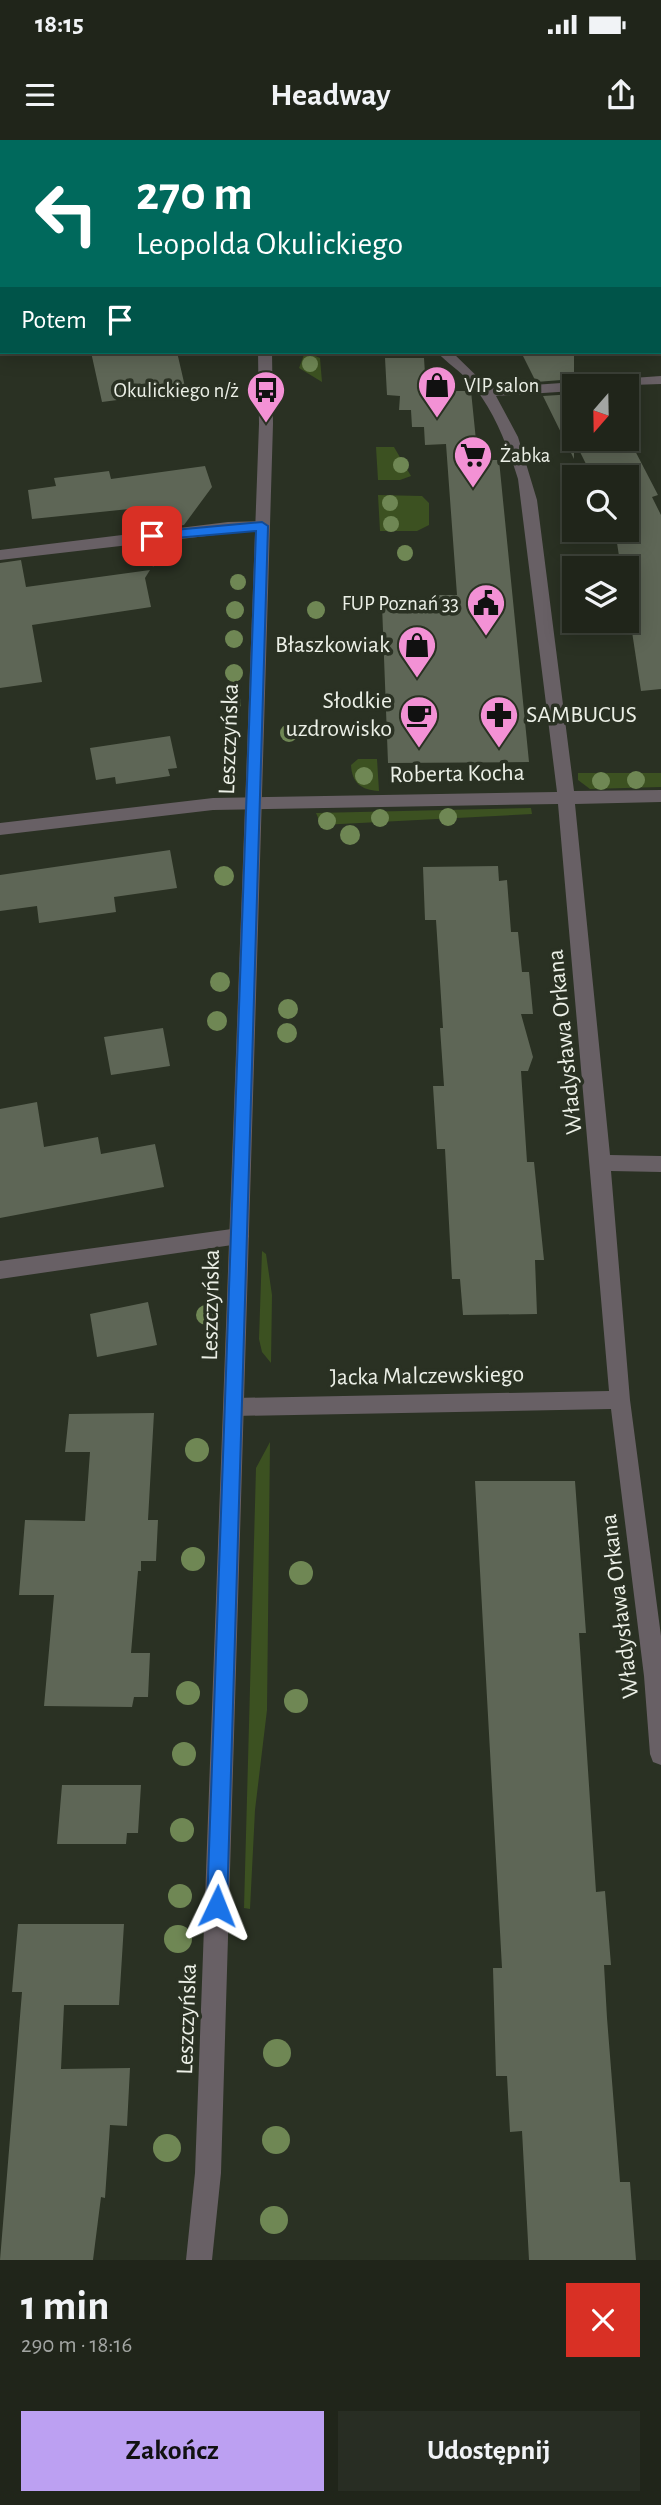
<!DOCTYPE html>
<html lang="pl">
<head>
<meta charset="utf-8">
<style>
	:root { --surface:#20251a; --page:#282d23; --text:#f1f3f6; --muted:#a2a5a2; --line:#3d4239; --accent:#bca0f2 }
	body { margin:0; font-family:"Alegreya Sans",sans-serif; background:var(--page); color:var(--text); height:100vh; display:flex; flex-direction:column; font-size:26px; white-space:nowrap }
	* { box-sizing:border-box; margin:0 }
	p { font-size:23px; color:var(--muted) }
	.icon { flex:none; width:38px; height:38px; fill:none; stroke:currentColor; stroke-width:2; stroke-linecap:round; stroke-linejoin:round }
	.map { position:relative; height:2120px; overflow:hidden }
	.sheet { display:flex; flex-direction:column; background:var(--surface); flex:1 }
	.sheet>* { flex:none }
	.banner { position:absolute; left:0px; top:0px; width:662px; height:214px; box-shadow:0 4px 18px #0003,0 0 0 2px var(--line); background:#00695c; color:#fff; overflow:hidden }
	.needle { width:46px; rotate:200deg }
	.buttons { position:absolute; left:562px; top:234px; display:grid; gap:14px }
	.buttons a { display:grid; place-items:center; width:77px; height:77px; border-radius:0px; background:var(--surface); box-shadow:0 4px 18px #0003,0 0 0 2px var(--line); font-size:35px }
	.pin { position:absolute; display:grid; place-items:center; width:60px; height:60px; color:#fff; margin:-30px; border-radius:14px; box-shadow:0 4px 10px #0006 }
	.me { position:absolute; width:77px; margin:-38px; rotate:2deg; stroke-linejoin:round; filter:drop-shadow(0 0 5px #0008) }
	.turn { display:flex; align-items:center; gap:24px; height:147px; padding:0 21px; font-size:32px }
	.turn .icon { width:91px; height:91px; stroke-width:2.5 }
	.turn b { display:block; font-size:49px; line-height:60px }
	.then { display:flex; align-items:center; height:66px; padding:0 21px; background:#0003; gap:14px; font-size:26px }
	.round { display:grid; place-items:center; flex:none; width:74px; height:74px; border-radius:0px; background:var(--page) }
	.head { display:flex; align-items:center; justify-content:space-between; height:119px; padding:0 21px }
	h1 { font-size:42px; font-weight:700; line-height:52px }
	.button { display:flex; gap:14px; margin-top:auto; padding:14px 21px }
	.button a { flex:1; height:80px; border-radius:0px; background:var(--accent); color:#111; font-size:28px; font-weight:700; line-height:80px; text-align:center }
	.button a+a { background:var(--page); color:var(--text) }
	.status { display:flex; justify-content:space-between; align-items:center; height:49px; padding:0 35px; background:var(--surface); direction:ltr }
	.status svg { height:19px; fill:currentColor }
	header { display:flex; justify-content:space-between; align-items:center; height:91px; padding:0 21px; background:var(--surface); font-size:32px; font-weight:700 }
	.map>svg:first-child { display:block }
	.green { fill:#3c5121 }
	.building { fill:#5e6656 }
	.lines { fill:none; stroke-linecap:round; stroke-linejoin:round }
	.minor { fill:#686065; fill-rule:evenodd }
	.tertiary { fill:#686065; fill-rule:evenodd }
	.tree { fill:#6f8754 }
	.route { fill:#1a73e8; stroke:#114b97; stroke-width:2 }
	.labels { text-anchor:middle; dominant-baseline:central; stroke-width:7; stroke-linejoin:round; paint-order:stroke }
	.far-poi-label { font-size:21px; fill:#ebefe6; stroke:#2a3123; text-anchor:start }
	.poi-label { font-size:24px; fill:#ebefe6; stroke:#2a3123; text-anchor:end }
	.street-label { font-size:24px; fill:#ebefe6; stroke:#2a3123 }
</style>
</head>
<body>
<div class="status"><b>18:15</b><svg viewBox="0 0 49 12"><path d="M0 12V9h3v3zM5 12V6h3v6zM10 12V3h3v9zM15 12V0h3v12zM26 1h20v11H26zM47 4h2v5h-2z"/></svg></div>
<header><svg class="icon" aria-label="menu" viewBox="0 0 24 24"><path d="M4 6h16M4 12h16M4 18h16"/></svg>Headway<svg class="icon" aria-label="share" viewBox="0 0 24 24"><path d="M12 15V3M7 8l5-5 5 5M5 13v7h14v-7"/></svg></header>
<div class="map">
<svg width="661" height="2120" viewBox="0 0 661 2120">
	<rect width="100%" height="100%" fill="#2a3123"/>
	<!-- green -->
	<path class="green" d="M305 212 320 218 322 242 299 228Z
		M376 307H394L411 336 400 340H378Z
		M378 355 422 356 429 363V385L417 391H380Z
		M358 619H377L379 651C361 650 352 643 351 625Z
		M578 633H661V647L590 649 578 640Z
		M531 668 532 674 321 685 316 673Z
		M262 1111 266 1114 272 1155 271 1223 262 1212 259 1199Z
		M270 1302 267 1570 255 1670 250 1769 244 1768 256 1328Z"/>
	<!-- building -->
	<path class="building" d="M91 212H177L186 251 102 262Z
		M521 212H574V239L536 242Z
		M385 218H424L425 234H436L437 251H471L478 320H499L529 622 388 623 382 465H439L438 455H457L446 304 425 305 424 287H412L411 270H399L400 256 387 255Z
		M574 254V299H620L623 304 631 303 658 355 652 357 661 375V549L641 551 626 452V429H621L615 390H626V338H593L574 300V319L543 256Z
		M205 326 212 347 184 385 144 390 139 368 32 379 28 350 56 346 54 338 109 331 111 339Z
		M171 403 153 427 148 405Z
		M21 420 26 447 150 430 145 438 151 467 32 485 42 542 0 548V423Z
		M170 596 177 628 168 629 170 636 116 644 115 637 96 640 90 608Z
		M170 710 177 748 114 757 116 772 39 783 37 766 0 771V735Z
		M498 726 499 741 507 740 511 792H518L522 832H529L533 874H521L533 917 528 931H521L527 1022H534L544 1120H535L537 1174 463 1175 460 1139H452L445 1009H437L433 946H444L440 888H443L436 780H425L423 727Z
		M163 888 170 926 111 935 104 897Z
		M37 962 44 1007 98 997 101 1014 155 1004 164 1047 0 1078V969Z
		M148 1162 157 1205 97 1217 90 1174Z
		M154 1273 148 1380H158L156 1421H141V1431H138L131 1513H150L148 1557H134L132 1567 44 1566 54 1455H19L25 1380 85 1381 90 1312H65L69 1274Z
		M475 1341H575L586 1493H579L596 1752 605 1751 611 1825H604L607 1878 620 2042H630L636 2120H529L522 1991 510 1992 507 1936H496L493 1828H502Z
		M62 1645H141L138 1693H127L126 1704H57Z
		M18 1784H124L119 1865H64L61 1929 130 1928 127 1986 110 1985 105 2058 101 2057 93 2120H0L22 1852H12Z"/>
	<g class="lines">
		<!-- minor -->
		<path class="minor" d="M67 0H98L66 2Z
			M424 0H436L437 2H425Z
			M0 4H2V12H0Z
			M661 4V12L660 13V5Z
			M0 181H2V189H0Z
			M437 212H452L489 248 661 236V244L574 247V251L496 256 518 297 537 360 574 651 661 650V662L575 664 610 1015 661 1016V1032L611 1031 630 1260 661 1496V1625L653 1622 650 1614 644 1536 611 1269 234 1276 227 1274 224 1267 227 1260 234 1258 609 1251 558 664 213 670 0 695V683L213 658 557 652 518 339C507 304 493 268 470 242 460 231 447 223 437 212Z
			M262 381 269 386 267 389 0 420V410L228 382Z
			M239 1088 246 1090 249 1096 246 1102 239 1104 0 1139V1121Z"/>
		<!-- tertiary -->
		<path class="tertiary" d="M205 0H217L218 2H206Z
			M258 212H272L273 284 221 2033 212 2120H186L195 2033 259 284Z"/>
	</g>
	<!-- trees -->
	<g class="tree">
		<circle cx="310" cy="224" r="8"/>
		<circle cx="401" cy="325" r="8"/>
		<circle cx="390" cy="363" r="8"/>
		<circle cx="391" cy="384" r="8"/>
		<circle cx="405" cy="413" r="8"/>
		<circle cx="238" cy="442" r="8"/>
		<circle cx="235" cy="470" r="9"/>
		<circle cx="316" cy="470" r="9"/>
		<circle cx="234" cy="499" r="9"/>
		<circle cx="234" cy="533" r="9"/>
		<circle cx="232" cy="563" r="9"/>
		<circle cx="289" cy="593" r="9"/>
		<circle cx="364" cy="636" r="9"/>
		<circle cx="636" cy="640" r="9"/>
		<circle cx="601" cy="641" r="9"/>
		<circle cx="448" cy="677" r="9"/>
		<circle cx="380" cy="678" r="9"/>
		<circle cx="327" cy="681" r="9"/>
		<circle cx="350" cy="695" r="10"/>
		<circle cx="224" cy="736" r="10"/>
		<circle cx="220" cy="842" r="10"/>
		<circle cx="288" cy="869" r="10"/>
		<circle cx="217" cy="881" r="10"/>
		<circle cx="287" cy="893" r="10"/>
		<circle cx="206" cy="1175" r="10"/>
		<circle cx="197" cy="1310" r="12"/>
		<circle cx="193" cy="1419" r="12"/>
		<circle cx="301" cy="1433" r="12"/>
		<circle cx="188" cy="1553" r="12"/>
		<circle cx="296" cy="1561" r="12"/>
		<circle cx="184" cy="1614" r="12"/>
		<circle cx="182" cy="1690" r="12"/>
		<circle cx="180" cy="1756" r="12"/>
		<circle cx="178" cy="1799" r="14"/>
		<circle cx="277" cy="1913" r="14"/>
		<circle cx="276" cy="2000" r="14"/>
		<circle cx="167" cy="2008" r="14"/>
		<circle cx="274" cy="2080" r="14"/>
	</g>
	<!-- route -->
	<path class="route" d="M262 382 268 386 227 1766 224 1773 217 1776 210 1773 207 1766 256 391 152 400 146 396 152 392Z"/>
	<!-- icons -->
	<defs>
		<g id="shop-pin" transform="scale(2.0125)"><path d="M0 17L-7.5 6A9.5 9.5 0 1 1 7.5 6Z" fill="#f391d5" stroke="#2a3123"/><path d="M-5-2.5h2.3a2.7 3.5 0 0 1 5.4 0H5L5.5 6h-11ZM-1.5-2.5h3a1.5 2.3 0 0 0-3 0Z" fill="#111"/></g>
		<g id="bus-pin" transform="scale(2.0125)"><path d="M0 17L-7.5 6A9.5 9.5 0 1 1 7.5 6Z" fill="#f391d5" stroke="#2a3123"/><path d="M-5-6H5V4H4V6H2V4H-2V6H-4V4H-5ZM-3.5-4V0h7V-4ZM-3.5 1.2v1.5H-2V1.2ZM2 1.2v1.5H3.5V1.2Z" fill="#111"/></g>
		<g id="supermarket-pin" transform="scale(2.0125)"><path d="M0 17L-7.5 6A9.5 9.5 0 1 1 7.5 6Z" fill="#f391d5" stroke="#2a3123"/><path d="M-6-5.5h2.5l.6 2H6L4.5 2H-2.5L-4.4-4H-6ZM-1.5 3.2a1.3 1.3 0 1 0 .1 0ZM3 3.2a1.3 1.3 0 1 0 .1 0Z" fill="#111"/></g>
		<g id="civic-pin" transform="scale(2.0125)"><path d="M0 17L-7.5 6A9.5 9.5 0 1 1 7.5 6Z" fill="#f391d5" stroke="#2a3123"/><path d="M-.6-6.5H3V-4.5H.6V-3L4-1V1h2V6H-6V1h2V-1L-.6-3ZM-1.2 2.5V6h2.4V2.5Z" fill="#111"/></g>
		<g id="cafe-pin" transform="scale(2.0125)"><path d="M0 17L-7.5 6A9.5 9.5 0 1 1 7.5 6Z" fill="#f391d5" stroke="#2a3123"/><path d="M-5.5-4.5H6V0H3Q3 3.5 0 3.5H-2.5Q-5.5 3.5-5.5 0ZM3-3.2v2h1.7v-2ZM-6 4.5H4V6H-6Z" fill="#111"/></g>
		<g id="pharmacy-pin" transform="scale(2.0125)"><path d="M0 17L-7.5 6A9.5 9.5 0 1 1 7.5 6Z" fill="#f391d5" stroke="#2a3123"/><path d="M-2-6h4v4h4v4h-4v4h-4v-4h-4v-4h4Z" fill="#111"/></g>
	</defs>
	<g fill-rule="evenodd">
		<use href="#shop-pin" x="437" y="245"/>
		<use href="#bus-pin" x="266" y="250"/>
		<use href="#supermarket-pin" x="473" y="315"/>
		<use href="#civic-pin" x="486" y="463"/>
		<use href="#shop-pin" x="417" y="505"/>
		<use href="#cafe-pin" x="419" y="575"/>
		<use href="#pharmacy-pin" x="499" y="575"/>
	</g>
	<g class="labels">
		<!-- far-poi labels -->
		<g class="far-poi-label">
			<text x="464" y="245">VIP salon</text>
			<text x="239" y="250" text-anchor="end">Okulickiego n/ż</text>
			<text x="500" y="315">Żabka</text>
			<text x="459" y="463" text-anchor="end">FUP Poznań 33</text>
		</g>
		<!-- poi labels -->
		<g class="poi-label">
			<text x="390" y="505">Błaszkowiak</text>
			<text x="392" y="561">Słodkie<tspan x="392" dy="28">uzdrowisko</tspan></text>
			<text x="526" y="575" text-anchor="start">SAMBUCUS</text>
		</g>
		<!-- street labels -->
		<g class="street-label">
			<text transform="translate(229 599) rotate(-88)">Leszczyńska</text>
			<text transform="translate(457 634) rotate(-1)">Roberta Kocha</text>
			<text transform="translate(565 902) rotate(-96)">Władysława Orkana</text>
			<text transform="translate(211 1165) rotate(-89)">Leszczyńska</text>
			<text transform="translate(427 1236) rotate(-1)">Jacka Malczewskiego</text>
			<text transform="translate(620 1466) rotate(-97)">Władysława Orkana</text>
			<text transform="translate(187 1879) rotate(-88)">Leszczyńska</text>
		</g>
	</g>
</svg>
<div class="buttons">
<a><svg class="needle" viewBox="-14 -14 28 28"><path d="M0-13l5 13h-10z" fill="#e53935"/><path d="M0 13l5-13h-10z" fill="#a2a5a2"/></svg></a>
<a><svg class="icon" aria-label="search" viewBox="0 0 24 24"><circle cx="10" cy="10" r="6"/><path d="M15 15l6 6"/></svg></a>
<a><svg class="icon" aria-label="layers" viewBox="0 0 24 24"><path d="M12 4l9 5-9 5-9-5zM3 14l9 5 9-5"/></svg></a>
</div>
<div class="pin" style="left:152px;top:396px;background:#d93025"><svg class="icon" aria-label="arrive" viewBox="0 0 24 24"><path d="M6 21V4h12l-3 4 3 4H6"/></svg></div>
<svg class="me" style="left:217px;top:1766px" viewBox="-20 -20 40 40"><path d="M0-17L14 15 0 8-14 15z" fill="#1a73e8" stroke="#fff" stroke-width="4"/></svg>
<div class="banner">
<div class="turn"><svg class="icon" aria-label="left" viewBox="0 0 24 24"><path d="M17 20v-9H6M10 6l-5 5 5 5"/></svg><div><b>270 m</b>Leopolda Okulickiego</div></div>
<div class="then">Potem<svg class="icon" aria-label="arrive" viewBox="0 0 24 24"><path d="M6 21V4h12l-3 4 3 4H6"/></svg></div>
</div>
</div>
<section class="sheet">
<div class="head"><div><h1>1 min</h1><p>290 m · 18:16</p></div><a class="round" style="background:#d93025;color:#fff"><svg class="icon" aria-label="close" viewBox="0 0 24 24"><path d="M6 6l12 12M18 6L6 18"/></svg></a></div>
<div class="button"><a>Zakończ</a><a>Udostępnij</a></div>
</section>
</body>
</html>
